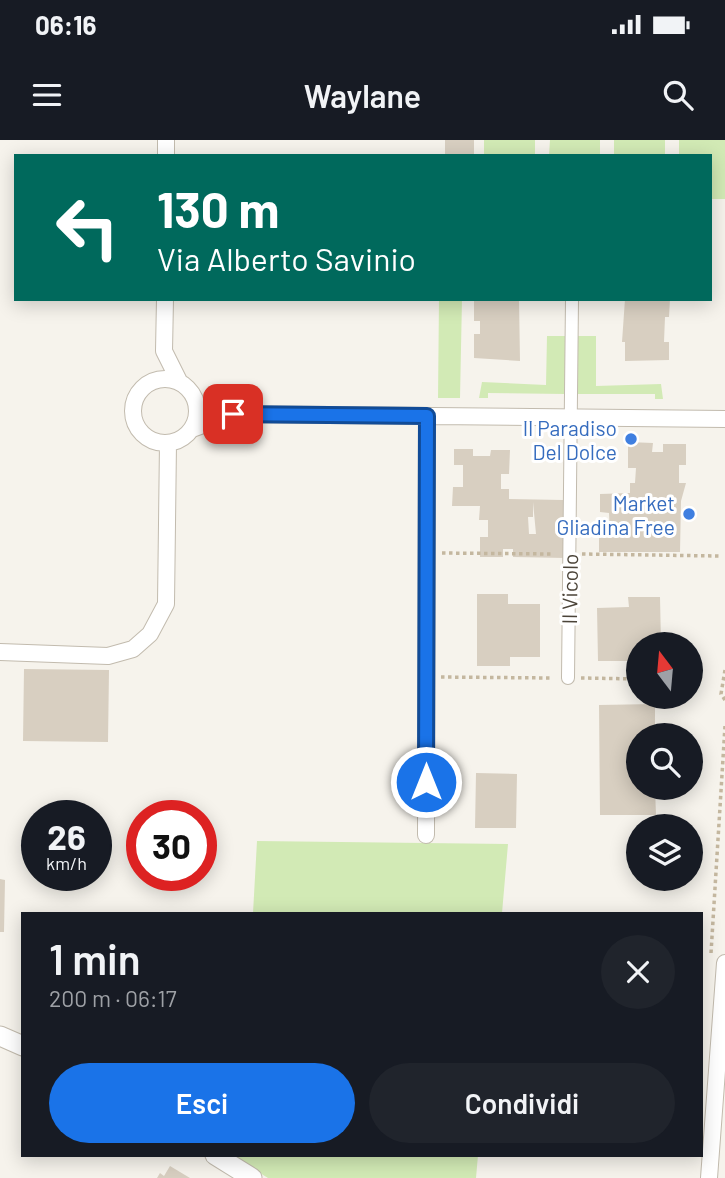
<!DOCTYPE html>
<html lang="it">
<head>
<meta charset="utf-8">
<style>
	:root { --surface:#171b24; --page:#20242c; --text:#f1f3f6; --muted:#9ea1a6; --accent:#1a73e8 }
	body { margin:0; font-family:Barlow,sans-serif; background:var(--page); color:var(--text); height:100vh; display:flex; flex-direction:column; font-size:26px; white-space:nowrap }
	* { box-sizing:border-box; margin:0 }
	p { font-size:23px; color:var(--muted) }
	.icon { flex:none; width:38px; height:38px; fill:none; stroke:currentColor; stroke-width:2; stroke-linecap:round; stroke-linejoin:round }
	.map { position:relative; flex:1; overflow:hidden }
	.side { position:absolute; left:21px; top:772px; width:682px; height:245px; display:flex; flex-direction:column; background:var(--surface); border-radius:0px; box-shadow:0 4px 18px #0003 }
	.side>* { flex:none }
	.top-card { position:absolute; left:14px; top:14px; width:698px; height:147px; border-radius:0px; box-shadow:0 4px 18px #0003; background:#00695c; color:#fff; overflow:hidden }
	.needle { width:46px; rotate:344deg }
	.fabs { position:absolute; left:626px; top:492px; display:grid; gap:14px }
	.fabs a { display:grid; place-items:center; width:77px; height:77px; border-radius:50%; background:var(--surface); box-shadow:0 4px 18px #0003; font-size:35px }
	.speed { position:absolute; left:21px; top:660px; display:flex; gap:14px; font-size:35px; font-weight:700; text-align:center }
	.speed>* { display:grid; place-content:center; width:91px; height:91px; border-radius:50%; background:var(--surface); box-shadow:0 4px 18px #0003; line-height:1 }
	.speed small { font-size:18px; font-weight:400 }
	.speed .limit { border:10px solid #d22; background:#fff; color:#111 }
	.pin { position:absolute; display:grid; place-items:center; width:60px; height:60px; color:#fff; margin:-30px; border-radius:14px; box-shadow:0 4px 10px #0006 }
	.me { position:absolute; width:77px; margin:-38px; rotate:0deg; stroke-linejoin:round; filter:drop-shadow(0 0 5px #0008) }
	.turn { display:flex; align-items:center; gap:24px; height:147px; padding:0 28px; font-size:32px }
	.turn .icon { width:91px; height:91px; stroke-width:2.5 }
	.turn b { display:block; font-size:49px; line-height:60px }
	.round { display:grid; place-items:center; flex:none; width:74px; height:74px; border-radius:37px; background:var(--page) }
	.overview { display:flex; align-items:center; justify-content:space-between; height:119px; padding:0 28px }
	h1 { font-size:42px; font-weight:600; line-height:52px }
	.button { display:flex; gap:14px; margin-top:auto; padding:14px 28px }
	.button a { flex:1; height:80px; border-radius:42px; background:var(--accent); color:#fff; font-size:28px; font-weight:600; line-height:80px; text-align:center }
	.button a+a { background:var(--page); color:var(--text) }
	.status { display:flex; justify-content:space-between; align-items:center; height:49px; padding:0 35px; background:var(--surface); direction:ltr }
	.status svg { height:19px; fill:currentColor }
	header { display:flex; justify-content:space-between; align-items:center; height:91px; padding:0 28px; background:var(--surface); font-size:32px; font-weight:600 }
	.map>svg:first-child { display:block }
	.green { fill:#d2eab5 }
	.building { fill:#d8cfc1; fill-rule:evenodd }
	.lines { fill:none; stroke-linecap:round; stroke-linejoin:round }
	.pedestrian-casing { stroke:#c2bbae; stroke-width:14 }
	.minor-casing { stroke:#c2bbae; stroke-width:18 }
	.tertiary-casing { stroke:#c2bbae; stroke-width:21 }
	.path { stroke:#c4b79f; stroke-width:3.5; stroke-dasharray:3.5 3.5; stroke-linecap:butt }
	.pedestrian { stroke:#fff; stroke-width:12 }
	.minor { stroke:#fff; stroke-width:16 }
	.tertiary { stroke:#fff; stroke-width:19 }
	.route-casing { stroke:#114b97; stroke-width:18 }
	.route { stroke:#1a73e8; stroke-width:12 }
	.shop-dot { fill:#3f7fe0; stroke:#fff; stroke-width:2.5 }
	.labels { text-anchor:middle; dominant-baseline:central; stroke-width:6; stroke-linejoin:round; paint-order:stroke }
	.shop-label { font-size:21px; fill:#366cbe; stroke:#fff; text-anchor:end }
	.street-label { font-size:21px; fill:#4b4439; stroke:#fff }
</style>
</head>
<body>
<div class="status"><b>06:16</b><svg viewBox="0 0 49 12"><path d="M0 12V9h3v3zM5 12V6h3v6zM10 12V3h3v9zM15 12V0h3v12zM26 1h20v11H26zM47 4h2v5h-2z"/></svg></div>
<header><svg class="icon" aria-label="menu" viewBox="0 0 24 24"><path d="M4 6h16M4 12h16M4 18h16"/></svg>Waylane<svg class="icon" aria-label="search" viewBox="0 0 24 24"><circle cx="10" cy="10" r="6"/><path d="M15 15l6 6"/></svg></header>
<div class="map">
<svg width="725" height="1038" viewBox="0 0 725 1038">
	<rect width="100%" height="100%" fill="#f6f3ec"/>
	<!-- green -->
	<path class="green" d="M484 0H535V16H484Z
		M550 0H600V16H549Z
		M614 0H665V16H614Z
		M679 0H725V59H711L710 16H679Z
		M439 159H462L460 258H438Z
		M547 196H566L565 254 488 253V258H479L482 242 546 245Z
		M578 196H596V246L661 244 663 259H655V254H578Z
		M257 701 508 704 502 773H253Z
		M238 1015H478L476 1038H268L238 1019Z"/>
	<!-- building -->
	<path class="building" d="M445 0H474V16H445Z
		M474 159H519L520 221 474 218V194H480V181H474Z
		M625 159H670L669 177H665L664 202H669V220L625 221V202H622Z
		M628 302 653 303 652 312H663V304H686V325H679V343H686L681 361 680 412H599V393L610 394 609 373 600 372V354L630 353V343H635L636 328H628Z
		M454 309H473V316H490L491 310H510L509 334H501V349H509V359L563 360 566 418 513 417V409H503V417H480V397H488V380H479L480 366H452L453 347H463V325H454ZM533 362 536 394H529L528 377H533Z
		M477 454H508V464H540V517H510V526H477Z
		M628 457H660L661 504H639V529H628V521H598L597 468 629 467Z
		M24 529 109 530 108 602 23 601Z
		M655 564V595H639V648H655L656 675H600L599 565Z
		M476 633 517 634 516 688H475Z
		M0 739 5 740 4 792H0Z
		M170 1026 190 1038H157L160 1033 164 1036Z"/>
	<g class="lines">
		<!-- pedestrian casing -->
		<g class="pedestrian-casing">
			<path id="pedestrian" d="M568 538 572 159"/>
		</g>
		<!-- minor casing -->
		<g class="minor-casing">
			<path id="minor" d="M166 16V0
				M165 159 164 211 179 241
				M133 271a32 32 0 1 1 64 0a32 32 0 1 1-64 0Z
				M192 289 233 274 725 279
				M0 512 108 516 133 509 150 494 166 464 168 303
				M426 695 427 276
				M709 1038 725 823"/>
		</g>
		<!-- tertiary casing -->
		<g class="tertiary-casing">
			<path id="tertiary" d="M0 896 23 906
				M215 1015 252 1038"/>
		</g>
		<!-- path -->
		<path class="path" d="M442 413 553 414
			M582 414 719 416
			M725 530 721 554 725 560
			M441 537 552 538
			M581 538 639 539
			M691 539 705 540
			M711 813 725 586"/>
		<!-- pedestrian -->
		<use href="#pedestrian" class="pedestrian"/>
		<!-- minor -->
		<use href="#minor" class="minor"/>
		<!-- tertiary -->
		<use href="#tertiary" class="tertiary"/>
	</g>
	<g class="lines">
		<!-- route casing -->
		<g class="route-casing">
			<path id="route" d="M233 274 427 276 426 642"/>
		</g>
		<!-- route -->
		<use href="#route" class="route"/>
	</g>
	<!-- markers -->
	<g class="shop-dot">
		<circle cx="631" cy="299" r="7"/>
		<circle cx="689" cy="374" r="7"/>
	</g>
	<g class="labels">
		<!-- shop labels -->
		<g class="shop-label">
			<text x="617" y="287">Il Paradiso<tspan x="617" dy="24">Del Dolce</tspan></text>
			<text x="675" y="362">Market<tspan x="675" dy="24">Gliadina Free</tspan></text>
		</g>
		<!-- street labels -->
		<g class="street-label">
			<text transform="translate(569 449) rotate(-89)">Il Vicolo</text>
		</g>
	</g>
</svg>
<div class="fabs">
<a><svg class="needle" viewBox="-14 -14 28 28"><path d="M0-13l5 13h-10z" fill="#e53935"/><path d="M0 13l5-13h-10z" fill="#9ea1a6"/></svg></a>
<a><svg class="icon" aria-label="search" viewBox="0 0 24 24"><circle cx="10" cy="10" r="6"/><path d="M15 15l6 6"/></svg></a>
<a><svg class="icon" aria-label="layers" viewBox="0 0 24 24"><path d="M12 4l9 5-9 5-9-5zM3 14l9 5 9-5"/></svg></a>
</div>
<div class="speed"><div>26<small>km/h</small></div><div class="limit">30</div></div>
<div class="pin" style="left:233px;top:274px;background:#d93025"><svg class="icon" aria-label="arrive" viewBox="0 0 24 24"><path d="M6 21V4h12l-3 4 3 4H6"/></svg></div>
<svg class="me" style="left:426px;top:642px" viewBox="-20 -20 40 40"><circle r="17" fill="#1a73e8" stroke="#fff" stroke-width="3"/><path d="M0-11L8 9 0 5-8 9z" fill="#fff"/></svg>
<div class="top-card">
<div class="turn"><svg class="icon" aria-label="left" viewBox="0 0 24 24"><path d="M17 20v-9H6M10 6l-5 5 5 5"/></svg><div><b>130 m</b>Via Alberto Savinio</div></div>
</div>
<section class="side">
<div class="overview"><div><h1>1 min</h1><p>200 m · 06:17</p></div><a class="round"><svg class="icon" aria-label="close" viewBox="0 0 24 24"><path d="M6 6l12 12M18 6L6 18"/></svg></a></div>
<div class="button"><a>Esci</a><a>Condividi</a></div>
</section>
</div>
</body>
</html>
